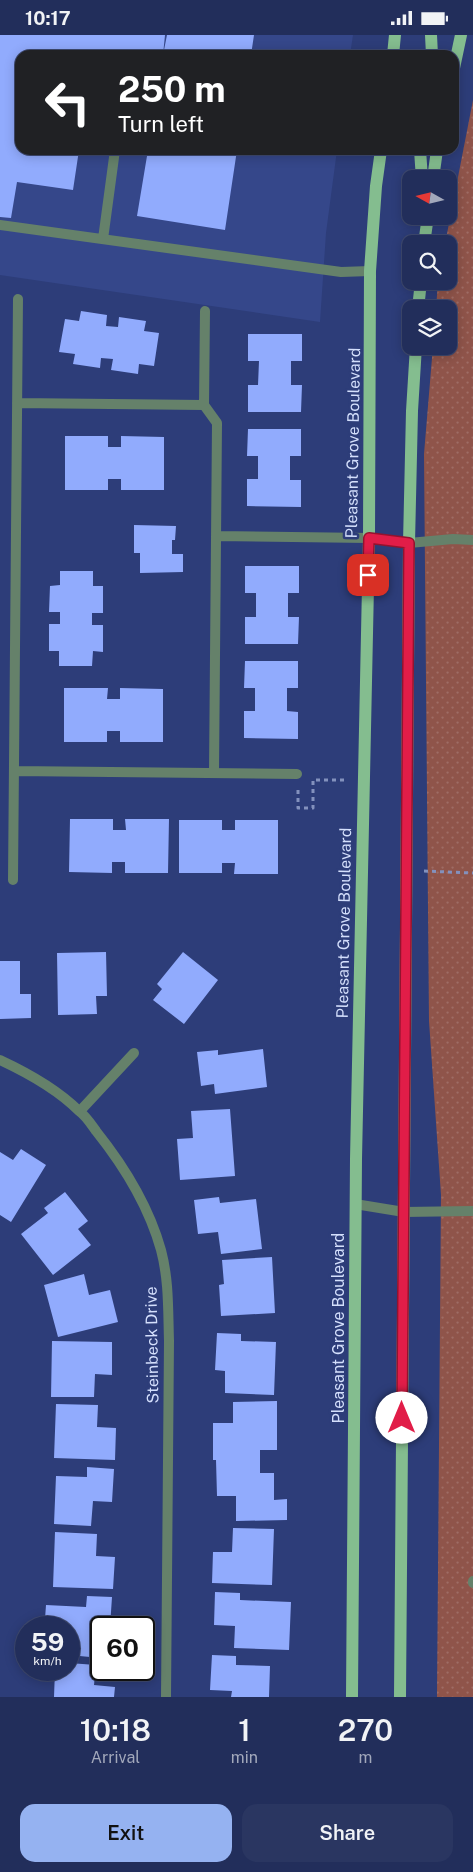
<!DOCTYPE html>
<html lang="en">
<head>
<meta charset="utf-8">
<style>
	:root { --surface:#222e5b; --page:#2a3661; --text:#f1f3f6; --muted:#a2a8bb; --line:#3f4a71; --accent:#95b2f1 }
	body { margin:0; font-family:"Public Sans",sans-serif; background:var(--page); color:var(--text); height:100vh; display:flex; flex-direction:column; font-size:19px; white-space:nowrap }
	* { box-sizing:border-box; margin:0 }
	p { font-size:16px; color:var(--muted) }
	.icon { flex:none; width:28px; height:28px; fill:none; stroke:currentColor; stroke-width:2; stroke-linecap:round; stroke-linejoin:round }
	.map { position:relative; height:1662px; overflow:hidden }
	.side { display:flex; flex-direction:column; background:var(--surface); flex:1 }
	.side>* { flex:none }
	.top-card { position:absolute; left:15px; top:15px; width:444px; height:105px; border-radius:15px; box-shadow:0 2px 12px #0003,0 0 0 1px var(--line); background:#202124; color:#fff; overflow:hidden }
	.needle { width:32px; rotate:278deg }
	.tools { position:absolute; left:402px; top:135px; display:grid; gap:10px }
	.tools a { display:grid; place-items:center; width:55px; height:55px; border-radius:10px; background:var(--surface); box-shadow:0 2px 12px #0003,0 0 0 1px var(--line); font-size:25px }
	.speed { position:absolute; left:15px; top:1581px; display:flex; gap:10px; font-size:25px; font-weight:700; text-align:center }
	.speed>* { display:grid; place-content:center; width:65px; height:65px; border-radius:50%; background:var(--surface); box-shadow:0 2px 12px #0003,0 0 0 1px var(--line); line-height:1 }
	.speed small { font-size:12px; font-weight:400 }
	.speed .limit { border:2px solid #111; border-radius:8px; background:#fff; color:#111 }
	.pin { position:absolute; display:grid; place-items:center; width:42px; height:42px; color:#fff; margin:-21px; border-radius:10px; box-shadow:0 2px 8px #0006 }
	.me { position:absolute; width:55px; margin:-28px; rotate:0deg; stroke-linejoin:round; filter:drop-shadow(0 0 4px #0008) }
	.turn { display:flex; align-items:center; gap:18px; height:105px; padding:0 20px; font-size:22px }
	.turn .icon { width:65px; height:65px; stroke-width:2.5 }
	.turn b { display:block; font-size:35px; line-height:42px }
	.eta { display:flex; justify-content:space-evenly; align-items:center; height:85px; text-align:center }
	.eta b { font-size:30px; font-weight:600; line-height:35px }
	.primary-button { display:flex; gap:10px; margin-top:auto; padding:10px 20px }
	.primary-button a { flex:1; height:58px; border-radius:15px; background:var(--accent); color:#111; font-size:20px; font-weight:600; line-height:58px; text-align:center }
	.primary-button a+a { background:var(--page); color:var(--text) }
	.status { display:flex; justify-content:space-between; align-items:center; height:35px; padding:0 25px; background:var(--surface); direction:ltr }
	.status svg { height:14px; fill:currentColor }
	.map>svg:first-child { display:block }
	.built { fill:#35478a }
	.park { fill:url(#park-dots) }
	.building { fill:#91abfd }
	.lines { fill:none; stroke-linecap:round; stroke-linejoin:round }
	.path { stroke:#8391bd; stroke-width:3; stroke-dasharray:4 4; stroke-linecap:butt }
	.lane { stroke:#65816a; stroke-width:10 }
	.street { stroke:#65816a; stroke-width:10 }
	.primary { stroke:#84bd8f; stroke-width:12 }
	.route-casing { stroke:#92132f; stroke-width:12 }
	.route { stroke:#e11d48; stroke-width:9 }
	.labels { text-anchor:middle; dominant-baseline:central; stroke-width:5; stroke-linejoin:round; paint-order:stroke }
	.street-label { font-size:16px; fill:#d4dffc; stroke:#2d3d79 }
</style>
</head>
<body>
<div class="status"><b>10:17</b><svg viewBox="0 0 49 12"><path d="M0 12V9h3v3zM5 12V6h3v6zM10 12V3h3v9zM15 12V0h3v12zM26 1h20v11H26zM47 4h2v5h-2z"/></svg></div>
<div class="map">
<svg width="473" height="1662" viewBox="0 0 473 1662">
	<defs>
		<pattern id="park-dots" width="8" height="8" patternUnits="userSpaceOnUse" patternTransform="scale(1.25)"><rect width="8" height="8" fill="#8f544a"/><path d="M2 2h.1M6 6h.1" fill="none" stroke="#9e6c65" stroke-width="1.8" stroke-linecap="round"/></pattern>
	</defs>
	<rect width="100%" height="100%" fill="#2d3d79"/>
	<!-- built -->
	<path class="built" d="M0 0H353L350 20H20V115H337L326 198 320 287 0 240Z"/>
	<!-- park -->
	<path class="park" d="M473 65V1662H437L441 1160 429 986 424 419 433 311H449V274H436L438 246H449V209H445Z"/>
	<!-- building -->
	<path class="building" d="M0 0H165L163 20H20V115H79L73 155 17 147 11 183 0 182Z
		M167 0H254L251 20H163Z
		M148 115H237L225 195 137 181Z
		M81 276 107 280 106 291 118 292 119 282 146 286 144 296 159 298 154 331 139 329 138 339 111 335 113 324 101 323 100 333 73 329 75 319 59 317 65 284 79 286Z
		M248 299H302V326H291V350H302L301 377H248V350H258L259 326H248Z
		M248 394H301V421H290V445H301V472L247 471V444H258V421H247Z
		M65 401H108V412H121V401L164 402V455H121V444H108V455H65Z
		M134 490 176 491 175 505H172V519H183V537L140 538V518H134Z
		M245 531H299V558H288V582H299L298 609H245V582H256V558H245Z
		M60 536H93V551H103V578H92V590H103V617L93 616 92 631H59V616H49V589H60V577H49L50 551 60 550Z
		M245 626H298V653H287V676L298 677V704L244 703V676H255V653H244Z
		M64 653H108L107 664H120V653L163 654V707H120V696H107V707H64Z
		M70 784H113V795H126L125 784H169L168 838H125V827H112V838L69 837Z
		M179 785H222V795H235V785H278V839H234L235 828H222V838H179Z
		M106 917 107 961H96L97 979 58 980 57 918Z
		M183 917 218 945 184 989 153 965 162 954 157 949Z
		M0 926H20V959H31V983L0 984Z
		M263 1014 267 1052 215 1059 214 1049 201 1051 197 1017 218 1015V1020Z
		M230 1074 235 1141 180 1145 177 1104 193 1103 191 1076Z
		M21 1114 46 1130 11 1187 0 1180V1117L13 1125Z
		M65 1157 88 1186 78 1194 91 1210 53 1240 21 1199 48 1178 44 1173Z
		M219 1162 220 1168 256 1164 262 1214 221 1219 218 1197 198 1199 194 1165Z
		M272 1222 275 1278 221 1281 219 1250 224 1249 222 1225Z
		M84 1239 89 1260 110 1255 118 1287 58 1302 44 1250Z
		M217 1298 241 1299V1306L276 1307 274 1360 225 1358V1336L215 1335Z
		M52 1306 112 1307V1340L95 1339 94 1362H51Z
		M277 1366V1415H260V1438H274V1465L287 1464V1485L236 1486V1461H217L216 1425H213V1388H233V1367Z
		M56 1369 98 1370 97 1392 116 1393 115 1425 54 1423Z
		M87 1432 114 1434 112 1467 93 1466 91 1491 54 1489 56 1441 87 1442Z
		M233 1493 274 1494 272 1550 212 1548 213 1517H232Z
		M55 1497 97 1499 96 1521 115 1522 113 1554 53 1552Z
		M215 1557 240 1558V1565L291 1567 289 1615 234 1613 235 1591 214 1590Z
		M87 1561 112 1562 110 1592H101V1596L92 1595 90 1622 69 1620V1592H53L54 1585 45 1584 46 1570 86 1572Z
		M212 1620 236 1621V1630L270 1631 269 1662H231L232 1656 210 1655Z
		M69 1628 96 1630 94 1650 115 1652 114 1662H54L55 1635H69Z"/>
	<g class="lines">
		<!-- path -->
		<path class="path" d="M298 755V773H313V745H348
			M424 836 473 838"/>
		<!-- lane -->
		<path class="lane" d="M0 190 341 237 370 236
			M103 204 115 115
			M17 368 204 370 217 388 214 738
			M204 370 205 276
			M216 501 369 503 409 508 453 504 473 505
			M14 736 297 739
			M13 845 18 264
			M355 1169 404 1177 473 1176
			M473 1546V1548"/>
		<!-- street -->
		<path class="street" d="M0 1025C28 1038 57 1054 79 1076 86 1081 91 1089 96 1096 124 1131 149 1172 161 1215 169 1245 168 1275 169 1306L166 1662
			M80 1076 134 1018"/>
		<!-- primary -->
		<path class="primary" d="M431 0 432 20
			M393 20 395 0
			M454 33 461 0
			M420 115 422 144
			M433 144 437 115
			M424 209 428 181
			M418 274 421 246
			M352 1662 356 1124 369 503 370 236 376 151 381 115
			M400 1662 409 508 412 376 416 311"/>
	</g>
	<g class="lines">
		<!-- route casing -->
		<g class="route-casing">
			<path id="route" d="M368 540 369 503 409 508 402 1383"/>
		</g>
		<!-- route -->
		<use href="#route" class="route"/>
	</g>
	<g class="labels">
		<!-- street labels -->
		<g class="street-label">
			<text transform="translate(353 408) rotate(-89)">Pleasant Grove Boulevard</text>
			<text transform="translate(344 888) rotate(-89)">Pleasant Grove Boulevard</text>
			<text transform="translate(338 1293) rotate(-90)">Pleasant Grove Boulevard</text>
			<text transform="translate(152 1310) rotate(-91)">Steinbeck Drive</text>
		</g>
	</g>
</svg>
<div class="tools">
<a><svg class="needle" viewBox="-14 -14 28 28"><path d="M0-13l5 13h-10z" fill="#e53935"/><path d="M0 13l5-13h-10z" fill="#a2a8bb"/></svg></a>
<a><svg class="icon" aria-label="search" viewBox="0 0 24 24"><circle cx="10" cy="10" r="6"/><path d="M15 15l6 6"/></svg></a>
<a><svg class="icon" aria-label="layers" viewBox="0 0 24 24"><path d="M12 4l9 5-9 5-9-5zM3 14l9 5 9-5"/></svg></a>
</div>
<div class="speed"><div>59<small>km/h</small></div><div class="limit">60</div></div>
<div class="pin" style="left:368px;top:540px;background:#d93025"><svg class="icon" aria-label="arrive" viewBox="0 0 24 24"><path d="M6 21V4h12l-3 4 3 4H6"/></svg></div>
<svg class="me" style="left:402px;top:1383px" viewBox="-20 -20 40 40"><circle r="19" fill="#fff"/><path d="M0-13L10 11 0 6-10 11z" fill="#e11d48"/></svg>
<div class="top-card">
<div class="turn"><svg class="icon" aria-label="left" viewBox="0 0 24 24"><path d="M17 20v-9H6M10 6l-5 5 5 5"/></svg><div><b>250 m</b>Turn left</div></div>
</div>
</div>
<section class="side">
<div class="eta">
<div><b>10:18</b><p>Arrival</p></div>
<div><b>1</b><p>min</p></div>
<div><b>270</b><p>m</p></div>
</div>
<div class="primary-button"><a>Exit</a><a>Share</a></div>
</section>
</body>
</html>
